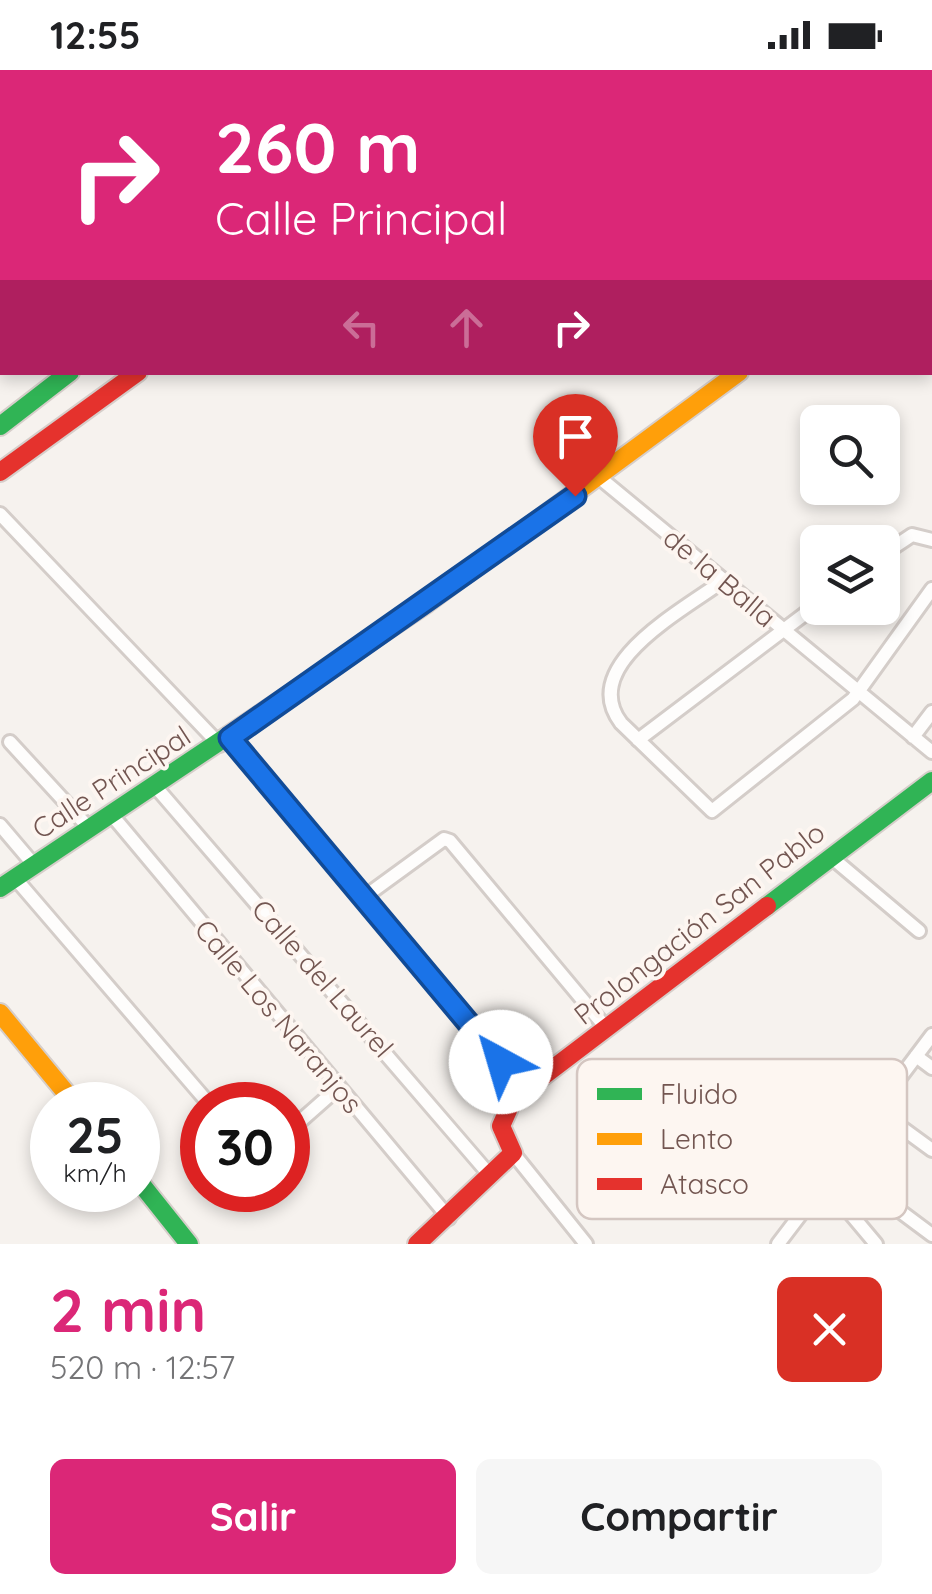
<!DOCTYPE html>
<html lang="es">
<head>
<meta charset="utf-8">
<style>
	:root { --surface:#fff; --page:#f6f6f6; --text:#202124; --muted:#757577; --accent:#db2777 }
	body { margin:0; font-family:Quicksand,sans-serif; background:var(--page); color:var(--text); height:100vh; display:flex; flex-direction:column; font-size:38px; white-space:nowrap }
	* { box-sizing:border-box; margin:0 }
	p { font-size:32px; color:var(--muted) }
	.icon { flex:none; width:55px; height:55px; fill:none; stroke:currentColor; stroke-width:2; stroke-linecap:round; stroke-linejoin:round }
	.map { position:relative; height:1174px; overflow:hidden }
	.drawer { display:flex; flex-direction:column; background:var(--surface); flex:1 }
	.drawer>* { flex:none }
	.guide { position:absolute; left:0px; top:0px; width:932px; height:305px; box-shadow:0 5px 15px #0003; background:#db2777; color:#fff; overflow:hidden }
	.buttons { position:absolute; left:800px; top:335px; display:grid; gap:20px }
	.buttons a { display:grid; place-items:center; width:100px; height:100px; border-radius:15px; background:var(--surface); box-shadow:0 5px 15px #0003; font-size:50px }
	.speed { position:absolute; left:30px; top:1012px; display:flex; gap:20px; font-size:50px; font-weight:700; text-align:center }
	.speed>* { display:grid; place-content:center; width:130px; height:130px; border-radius:50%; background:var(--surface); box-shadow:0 5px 15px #0003; line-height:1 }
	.speed small { font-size:25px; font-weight:400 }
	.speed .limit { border:15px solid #d22; background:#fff; color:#111 }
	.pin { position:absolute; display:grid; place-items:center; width:85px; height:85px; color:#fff; margin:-102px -42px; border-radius:50% 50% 50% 0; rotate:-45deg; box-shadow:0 0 10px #0007 }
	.pin .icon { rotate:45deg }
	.me { position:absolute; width:110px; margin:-55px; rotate:321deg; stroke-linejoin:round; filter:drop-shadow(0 0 8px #0008) }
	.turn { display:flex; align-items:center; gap:35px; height:210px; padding:0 50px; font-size:45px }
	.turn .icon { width:130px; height:130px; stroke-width:2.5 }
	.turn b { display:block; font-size:70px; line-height:85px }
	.lanes { display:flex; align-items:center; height:95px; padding:0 50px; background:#0003; justify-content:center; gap:50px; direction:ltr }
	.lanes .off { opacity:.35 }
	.round { display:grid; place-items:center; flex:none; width:105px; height:105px; border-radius:15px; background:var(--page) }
	.summary { display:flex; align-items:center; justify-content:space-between; height:170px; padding:0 50px }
	h1 { font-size:60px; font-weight:700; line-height:75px; color:var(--accent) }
	.action { display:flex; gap:20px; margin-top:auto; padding:20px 50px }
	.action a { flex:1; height:115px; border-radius:15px; background:var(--accent); color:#fff; font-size:40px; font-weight:700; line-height:115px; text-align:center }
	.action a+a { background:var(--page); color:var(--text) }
	.status { display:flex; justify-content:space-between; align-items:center; height:70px; padding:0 50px; background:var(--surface); direction:ltr }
	.status svg { height:28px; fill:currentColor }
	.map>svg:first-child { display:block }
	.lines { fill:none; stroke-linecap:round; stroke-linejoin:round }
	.street-casing { stroke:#d4cdc9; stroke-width:18 }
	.fast-casing { stroke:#d6ceca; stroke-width:22 }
	.slow-casing { stroke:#d6ceca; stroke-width:22 }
	.jam-casing { stroke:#d6ceca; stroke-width:22 }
	.street { stroke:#fefdfc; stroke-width:12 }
	.fast { stroke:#30b455; stroke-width:18 }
	.slow { stroke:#ff9f0a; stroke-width:18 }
	.jam { stroke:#e5322d; stroke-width:18 }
	.route-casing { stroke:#114b97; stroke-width:25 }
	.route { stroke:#1a73e8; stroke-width:18 }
	.labels { text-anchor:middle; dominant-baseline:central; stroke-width:8; stroke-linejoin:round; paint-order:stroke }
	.street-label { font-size:28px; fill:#735651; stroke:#fdf6f1 }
	.key { fill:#fdf6f1; stroke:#d4c6c1; stroke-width:2.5 }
	.key-label { font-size:28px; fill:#735651 }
</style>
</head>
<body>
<div class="status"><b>12:55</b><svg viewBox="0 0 49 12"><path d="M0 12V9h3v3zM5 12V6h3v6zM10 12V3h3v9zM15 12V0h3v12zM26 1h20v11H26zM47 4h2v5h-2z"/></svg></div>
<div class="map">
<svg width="932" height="1174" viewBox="0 0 932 1174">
	<rect width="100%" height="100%" fill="#f6f2ee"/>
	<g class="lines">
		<!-- street casing -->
		<g class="street-casing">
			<path id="street" d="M612 0 614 2
				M626 0 628 2
				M776 0 779 2
				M804 0 806 2
				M930 153 932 151
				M930 240 932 242
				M600 408 932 682
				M0 444 220 675
				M882 485 912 465 932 470
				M724 510C684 540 577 595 621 653L712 741 853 629 932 519
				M913 667 932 642
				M229 668 525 1022
				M638 670 818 534
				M10 672 89 758
				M155 716 488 1103
				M111 744 449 1148
				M0 755 34 795
				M830 786 919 861
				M15 808 210 1035
				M363 828 444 769 450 771 607 959
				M916 986 932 998
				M876 1039 932 1080
				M862 1058 932 965
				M288 1062 339 1017
				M818 1080 932 1165
				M513 1083 586 1174
				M824 1112 876 1174
				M778 1174 838 1095"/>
		</g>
		<!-- fast casing -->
		<g class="fast-casing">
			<path id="fast" d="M0 356 70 302
				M0 818 427 533 533 454
				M767 836 932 711
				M138 1110 189 1174"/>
		</g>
		<!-- slow casing -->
		<g class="slow-casing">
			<path id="slow" d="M533 454 739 302
				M0 943 76 1035"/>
		</g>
		<!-- jam casing -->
		<g class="jam-casing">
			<path id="jam" d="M482 2 486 0
				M540 2 543 0
				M0 402 138 302
				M417 1174 513 1083 501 1056 513 1029 767 836"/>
		</g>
		<!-- street -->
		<use href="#street" class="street"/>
		<!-- fast -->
		<use href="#fast" class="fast"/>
		<!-- slow -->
		<use href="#slow" class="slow"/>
		<!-- jam -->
		<use href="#jam" class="jam"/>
	</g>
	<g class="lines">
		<!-- route casing -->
		<g class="route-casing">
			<path id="route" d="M501 992 230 668 575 426"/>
		</g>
		<!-- route -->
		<use href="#route" class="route"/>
	</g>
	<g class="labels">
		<!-- street labels -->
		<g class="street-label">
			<text transform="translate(720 507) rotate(40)">de la Balla</text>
			<text transform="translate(111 712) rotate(-33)">Calle Principal</text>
			<text transform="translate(699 853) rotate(-38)">Prolongación San Pablo</text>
			<text transform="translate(323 908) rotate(49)">Calle del Laurel</text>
			<text transform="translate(279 946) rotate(50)">Calle Los Naranjos</text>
		</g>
	</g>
	<!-- legend -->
	<rect x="577" y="989" width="330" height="160" rx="15" class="key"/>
	<rect x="597" y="1018" width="45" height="12" fill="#30b455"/>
	<rect x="597" y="1063" width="45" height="12" fill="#ff9f0a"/>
	<rect x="597" y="1108" width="45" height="12" fill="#e5322d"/>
	<g class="key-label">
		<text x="660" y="1034">Fluido</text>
		<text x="660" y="1079">Lento</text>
		<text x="660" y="1124">Atasco</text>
	</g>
</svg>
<div class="buttons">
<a><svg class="icon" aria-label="search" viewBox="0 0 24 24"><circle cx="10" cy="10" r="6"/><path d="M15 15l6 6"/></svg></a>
<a><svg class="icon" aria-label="layers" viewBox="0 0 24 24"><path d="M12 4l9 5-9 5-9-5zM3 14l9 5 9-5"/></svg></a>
</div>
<div class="speed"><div>25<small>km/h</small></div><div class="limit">30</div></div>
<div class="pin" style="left:575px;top:426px;background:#d93025"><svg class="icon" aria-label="arrive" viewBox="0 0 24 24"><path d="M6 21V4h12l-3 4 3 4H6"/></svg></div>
<svg class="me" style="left:501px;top:992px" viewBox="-20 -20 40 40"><circle r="19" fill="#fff"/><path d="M0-13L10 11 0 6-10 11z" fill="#1a73e8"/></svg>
<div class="guide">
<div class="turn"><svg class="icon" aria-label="right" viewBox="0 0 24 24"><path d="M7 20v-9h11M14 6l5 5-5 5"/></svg><div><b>260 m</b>Calle Principal</div></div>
<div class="lanes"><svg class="icon off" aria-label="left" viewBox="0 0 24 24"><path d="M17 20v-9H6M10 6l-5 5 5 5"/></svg><svg class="icon off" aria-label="ahead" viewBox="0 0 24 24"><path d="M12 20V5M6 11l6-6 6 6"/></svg><svg class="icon" aria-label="right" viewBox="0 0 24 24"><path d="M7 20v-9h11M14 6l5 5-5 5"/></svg></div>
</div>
</div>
<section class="drawer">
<div class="summary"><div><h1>2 min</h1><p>520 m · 12:57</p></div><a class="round" style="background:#d93025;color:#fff"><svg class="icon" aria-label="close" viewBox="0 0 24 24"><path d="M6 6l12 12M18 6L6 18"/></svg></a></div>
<div class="action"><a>Salir</a><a>Compartir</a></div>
</section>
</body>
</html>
